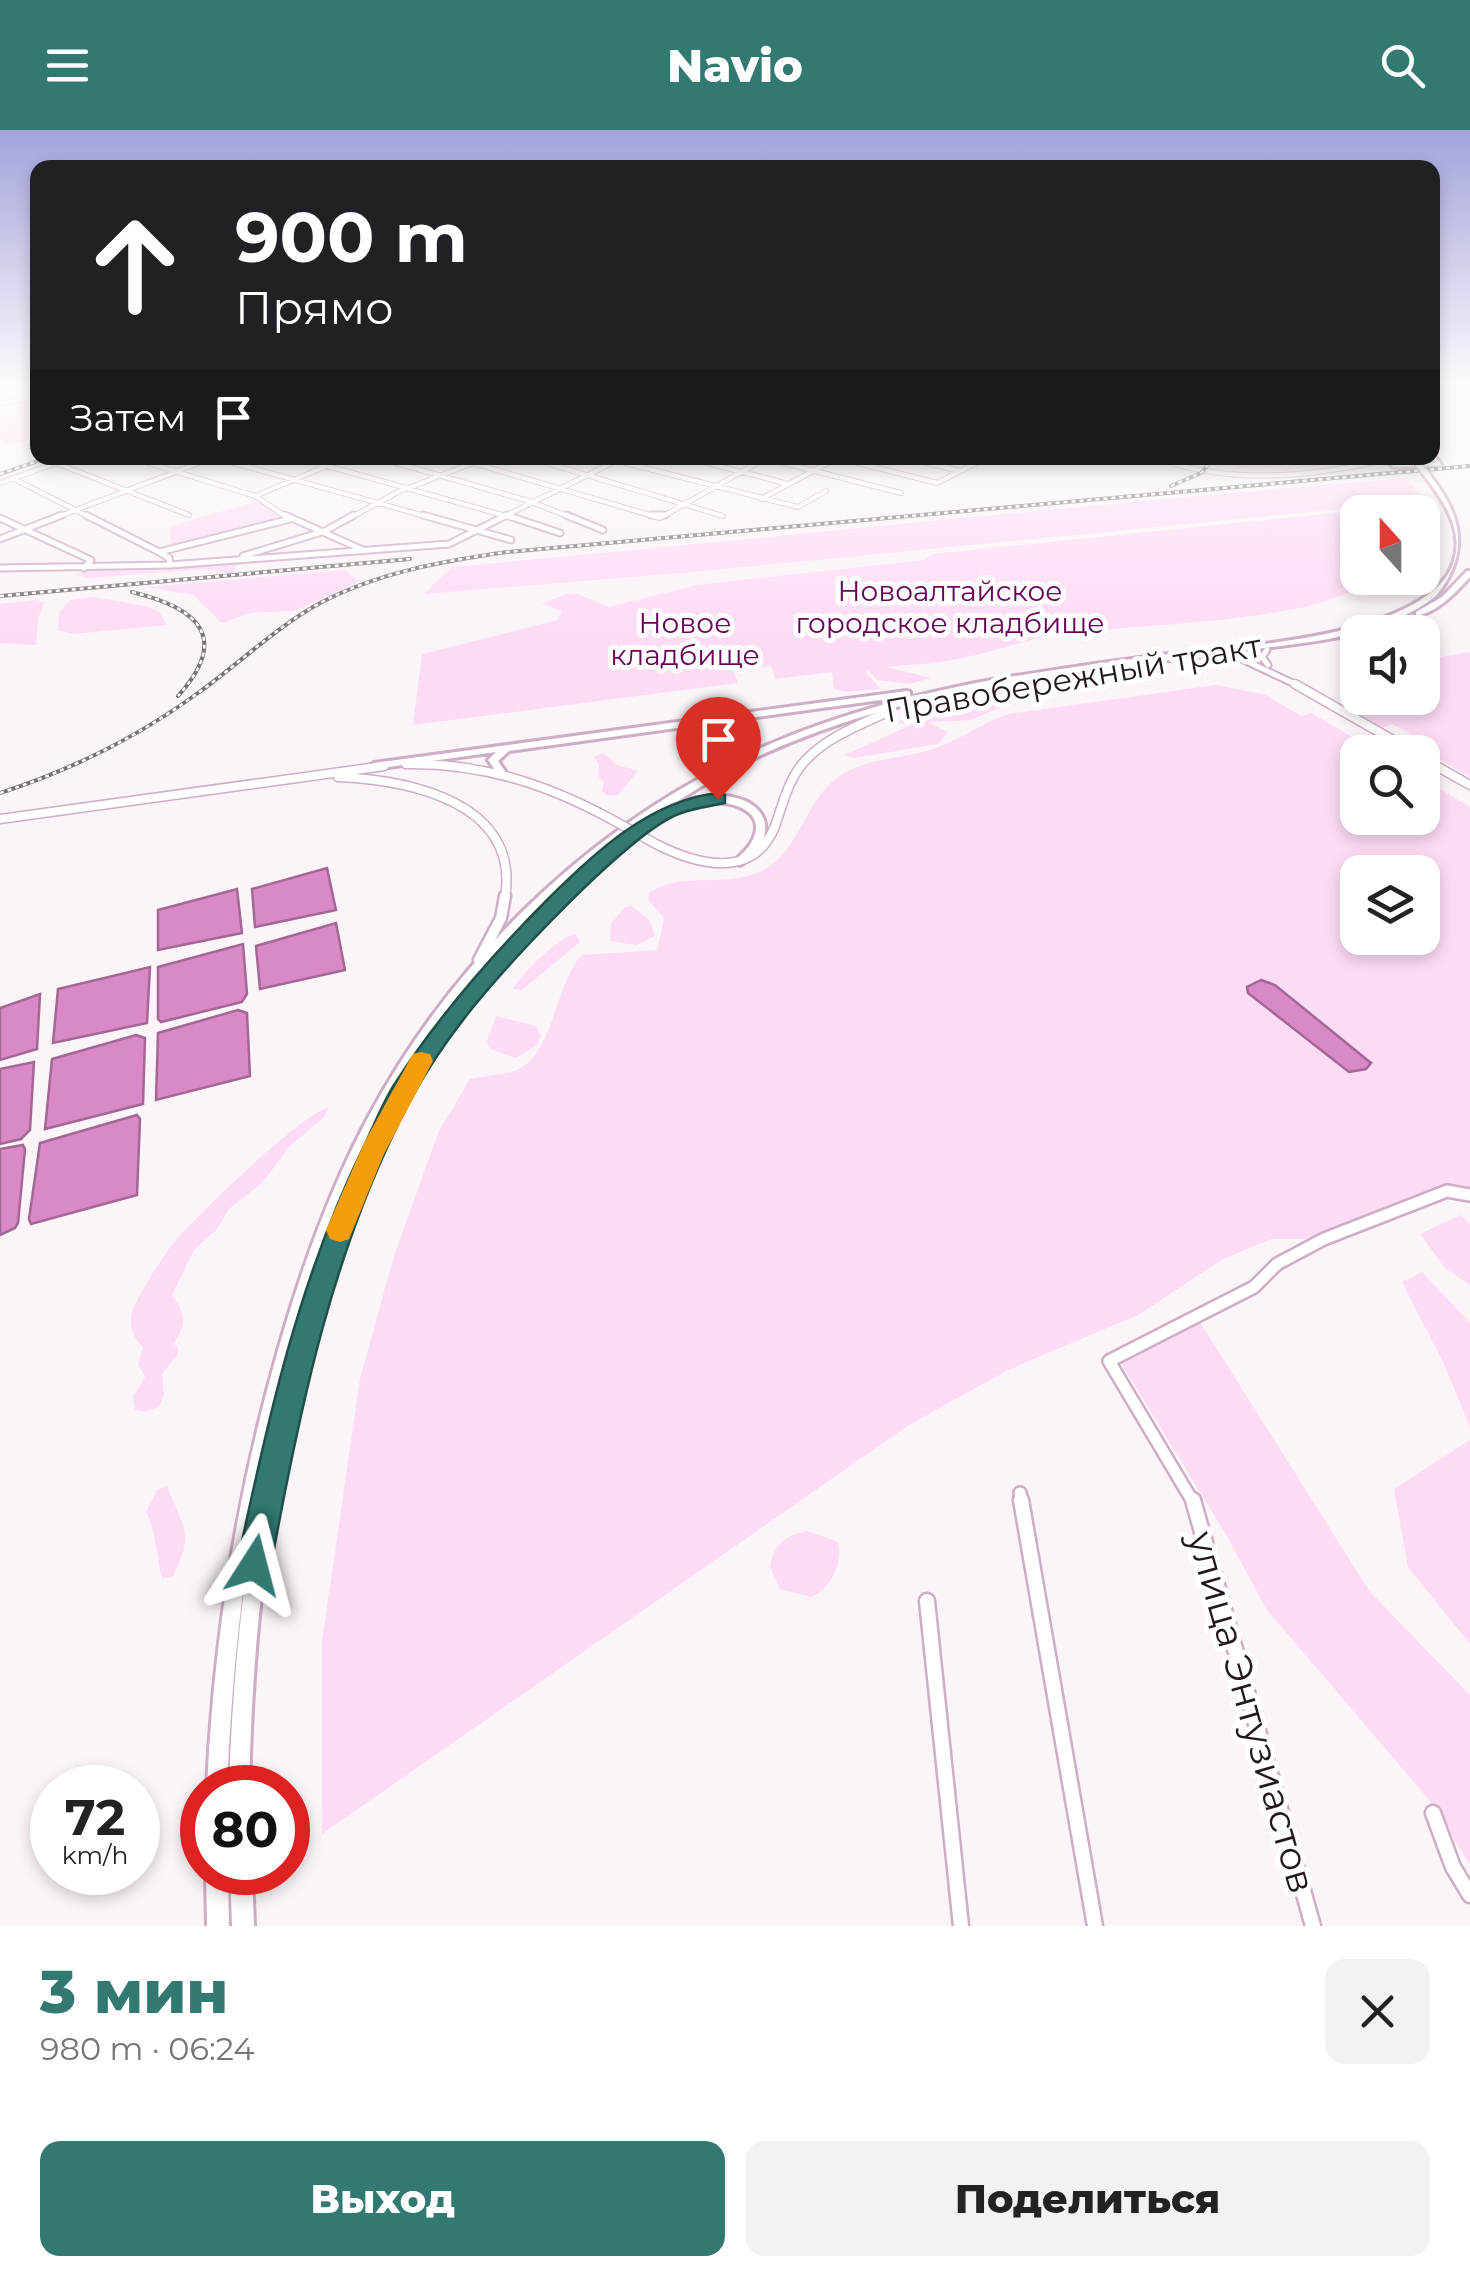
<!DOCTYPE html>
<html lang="ru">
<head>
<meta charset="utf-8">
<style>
	:root { --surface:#fff; --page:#f2f2f2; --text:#222; --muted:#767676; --accent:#327972 }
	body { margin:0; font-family:Montserrat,sans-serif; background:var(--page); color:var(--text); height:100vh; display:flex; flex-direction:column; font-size:38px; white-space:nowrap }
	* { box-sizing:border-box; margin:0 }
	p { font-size:32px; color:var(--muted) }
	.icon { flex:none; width:55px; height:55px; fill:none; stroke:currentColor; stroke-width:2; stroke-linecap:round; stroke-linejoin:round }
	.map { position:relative; height:1796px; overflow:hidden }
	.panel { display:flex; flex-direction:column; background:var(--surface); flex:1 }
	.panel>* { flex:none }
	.banner { position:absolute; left:30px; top:30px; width:1410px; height:305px; border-radius:20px; box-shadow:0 5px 15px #0003; background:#202124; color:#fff; overflow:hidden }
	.needle { width:65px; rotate:339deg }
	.controls { position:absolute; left:1340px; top:365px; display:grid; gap:20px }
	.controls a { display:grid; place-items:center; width:100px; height:100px; border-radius:20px; background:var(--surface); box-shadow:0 5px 15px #0003; font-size:50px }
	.speed { position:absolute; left:30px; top:1635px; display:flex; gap:20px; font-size:50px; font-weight:700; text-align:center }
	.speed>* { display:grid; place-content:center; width:130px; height:130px; border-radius:50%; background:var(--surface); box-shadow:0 5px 15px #0003; line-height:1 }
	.speed small { font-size:25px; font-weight:400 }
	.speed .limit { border:15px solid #d22; background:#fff; color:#111 }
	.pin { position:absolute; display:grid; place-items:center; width:85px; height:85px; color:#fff; margin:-102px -42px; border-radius:50% 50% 50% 0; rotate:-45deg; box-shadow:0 0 10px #0007 }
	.pin .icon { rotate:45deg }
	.me { position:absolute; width:110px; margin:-55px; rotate:9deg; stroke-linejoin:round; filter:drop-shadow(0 0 8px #0008) }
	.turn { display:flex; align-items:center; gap:35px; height:210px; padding:0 40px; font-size:45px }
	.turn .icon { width:130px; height:130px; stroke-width:2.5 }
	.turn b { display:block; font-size:70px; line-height:85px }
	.then { display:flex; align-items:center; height:95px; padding:0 40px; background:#0003; gap:20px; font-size:38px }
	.round { display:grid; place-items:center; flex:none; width:105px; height:105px; border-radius:20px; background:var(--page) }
	.summary { display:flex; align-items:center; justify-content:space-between; height:170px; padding:0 40px }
	h1 { font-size:60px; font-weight:800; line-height:75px; color:var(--accent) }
	.button { display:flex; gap:20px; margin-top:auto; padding:20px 40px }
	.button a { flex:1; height:115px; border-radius:20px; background:var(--accent); color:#fff; font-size:40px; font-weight:800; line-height:115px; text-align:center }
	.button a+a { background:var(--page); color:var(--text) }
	header { display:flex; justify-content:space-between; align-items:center; height:130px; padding:0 40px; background:var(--accent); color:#fff; font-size:45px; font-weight:800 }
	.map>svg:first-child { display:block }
	.built { fill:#fbe2f4 }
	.green { fill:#fedbf4; fill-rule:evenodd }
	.water { fill:#da89c7; stroke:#a36795; stroke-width:2.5 }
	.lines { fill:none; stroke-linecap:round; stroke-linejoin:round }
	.minor-far4-casing { stroke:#ceaec5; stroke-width:6 }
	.minor-far3-casing { stroke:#ceaec5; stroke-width:9 }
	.minor-far2-casing { stroke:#ceaec5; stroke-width:11 }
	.minor-far1-casing { stroke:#ceaec5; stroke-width:16 }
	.minor-casing { stroke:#ceaec5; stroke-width:19 }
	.major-far1-casing { stroke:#ceaec5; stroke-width:11 }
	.major-casing { stroke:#ceaec5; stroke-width:15 }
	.highway-casing { stroke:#ceaec5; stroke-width:6 }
	.minor-far4 { stroke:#fff; stroke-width:4 }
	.minor-far3 { stroke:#fff; stroke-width:5 }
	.minor-far2 { stroke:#fff; stroke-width:8 }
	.minor-far1 { stroke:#fff; stroke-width:11 }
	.minor { stroke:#fff; stroke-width:14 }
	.major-far1 { stroke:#fff; stroke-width:8 }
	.major { stroke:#fff; stroke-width:10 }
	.highway { fill:#fff; fill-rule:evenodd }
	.rail-casing { stroke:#796f76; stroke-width:4 }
	.rail { stroke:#fff; stroke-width:2.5; stroke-dasharray:4; stroke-linecap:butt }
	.major-bridge-casing { stroke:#ceaec5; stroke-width:11; stroke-linecap:butt }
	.highway-bridge-casing { stroke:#ceaec5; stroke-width:9; stroke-linecap:butt }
	.major-bridge { stroke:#fff; stroke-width:8 }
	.highway-bridge { stroke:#fff; stroke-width:6 }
	.route { fill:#327972; stroke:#204f4a; stroke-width:2.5 }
	.slow { fill:#f59e0b }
	.labels { text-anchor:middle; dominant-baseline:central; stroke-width:10; stroke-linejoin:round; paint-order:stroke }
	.far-park-label { font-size:28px; fill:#670059; stroke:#fff }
	.street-label { font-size:32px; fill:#241820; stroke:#fff }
	.near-street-label { font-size:38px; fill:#241820; stroke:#fff }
</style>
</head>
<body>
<header><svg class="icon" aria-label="menu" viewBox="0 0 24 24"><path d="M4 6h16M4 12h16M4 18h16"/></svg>Navio<svg class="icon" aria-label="search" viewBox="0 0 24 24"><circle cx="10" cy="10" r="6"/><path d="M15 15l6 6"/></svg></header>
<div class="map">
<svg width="1470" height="1796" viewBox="0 0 1470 1796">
	<rect width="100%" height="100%" fill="#fbf4f9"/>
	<!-- built -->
	<path class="built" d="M37 267V308L7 315 0 307V287L19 283 11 273Z
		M1225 328 1307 329 1384 328 1286 341 1223 336 1229 329Z"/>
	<!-- green -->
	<path class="green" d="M1406 348 1424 371 693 442 424 464 452 437C770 408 1088 374 1406 348Z
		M259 371 282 389 171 417 170 396Z
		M1344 382 1357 390 1358 448H1372C1317 497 1121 492 1044 507 1016 513 990 522 962 528 938 534 911 534 886 537L931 548 909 554 877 550 867 539 866 543 881 559 846 562 834 559 832 542 775 549 771 536 733 540 738 553 413 595 422 524 558 490 562 481 542 474 566 464H578L609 477 697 455 924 430 932 424Z
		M324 427 237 435 232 444 210 439 87 448 76 444 88 440Z
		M346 440 358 452 294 481 251 483 222 493 193 465 147 457Z
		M95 467 149 477 159 482 167 495 73 504 58 500 59 483 70 470Z
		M34 470 44 472 38 489 36 515 0 513V474Z
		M1470 522V647L1408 611 1415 606 1392 594 1382 598 1349 579 1358 574 1346 562 1357 551 1358 568H1422L1423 530Z
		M1216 555 1266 565 1301 586 1311 583 1378 622H1358V688H1422L1423 649 1470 677V1065L1447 1061 1324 1109H1271L1221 1130 1140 1184 1008 1240 909 1295 322 1704V1512L360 1249 394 1126 438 1003 470 949C485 946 503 945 517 940 554 924 555 853 582 825L657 820 664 788 648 770 649 763C685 739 730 761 767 738 797 720 804 678 831 653 863 625 902 631 939 617 963 608 983 593 1008 584ZM1358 742H1422V808H1358Z
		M995 572 1003 576 971 590 928 592 948 602 938 614 854 628 845 625 913 594 896 593 903 590Z
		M604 623 617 635 638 641 618 665 608 666 602 661 604 651 598 647 599 635 594 627Z
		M632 776 650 791 655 806 637 815 610 811 611 793 625 777Z
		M576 804 580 812 522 860 513 859C520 845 560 806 576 804Z
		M496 886 536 896 541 905 538 914 516 928 490 919 487 911Z
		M329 977 324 987 289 1017 263 1052 229 1079 217 1099 194 1120 172 1165C186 1184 187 1195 173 1214L178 1217 177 1225 162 1244 164 1265 159 1277 146 1282 135 1280 133 1267 145 1247 138 1234 143 1217C133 1207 129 1197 132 1182 136 1169 167 1119 177 1109 201 1082 300 985 329 977Z
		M1461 1085 1470 1094V1155L1445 1138 1420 1104Z
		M1422 1142 1470 1193V1297L1444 1234 1402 1152Z
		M1193 1181 1370 1462 1470 1565V1735L1431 1672 1267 1480 1225 1403 1115 1223Z
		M1470 1310V1514L1408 1437 1394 1359Z
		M167 1356C183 1398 195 1402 173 1446L162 1449C157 1428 156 1399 146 1382L157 1360Z
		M808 1401 838 1412C844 1432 830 1460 811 1467L780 1459 770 1437C774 1414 785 1405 808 1401Z"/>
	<!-- water -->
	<path class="water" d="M327 738 336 780 255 797 252 759Z
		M237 759 242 803 158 820V780Z
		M336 793 345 840 260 859 256 816Z
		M243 814 247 864 242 872 161 892 158 889V837Z
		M150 837 147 893 53 913 58 859Z
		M1261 850 1275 855 1371 933 1366 939 1349 942 1248 863 1247 857Z
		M40 864 37 919 0 930V878Z
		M238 880 247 883 250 946 156 970 158 903Z
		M136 905 145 908 143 974 45 999 52 929Z
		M34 932 30 1000 21 1009 0 1014V939Z
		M137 985 140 989 137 1065 31 1094 29 1089 40 1013Z
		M23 1015 25 1019 18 1093 15 1098 0 1105V1019Z"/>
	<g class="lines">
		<!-- minor-far4 casing -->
		<g class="minor-far4-casing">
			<path id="minor-far4" d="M0 274 38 266
				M132 328 255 366 288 388
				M216 328 432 388
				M299 328 513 388
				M379 328 532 372 572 388
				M456 328 660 388
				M530 328 723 386
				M606 328 798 377 826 361
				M689 328 788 354
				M764 328 901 363
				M838 328 937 353 986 328
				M906 328 960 341
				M1156 328C1230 355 1309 347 1385 330
				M1390 329 1401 334 1384 331Z
				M56 333 189 385
				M16 350 91 388
				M0 353 70 328
				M255 366 346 328
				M761 369 837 328
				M55 388 212 328
				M350 388 398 362 486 328
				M501 388 622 328
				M660 388 766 328"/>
		</g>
		<!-- minor-far3 casing -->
		<g class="minor-far3-casing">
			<path id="minor-far3" d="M86 385 159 422 169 428 170 435
				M285 385 365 421
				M423 385 511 410
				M506 385 560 403
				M566 385 603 400
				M651 385H665
				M0 388 91 430 84 438
				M0 409 62 385
				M159 422 290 389
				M243 426 325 401 354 385
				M0 438 170 435 449 414 507 385
				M1267 520 1262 527 1268 535
				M1233 525 1299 556"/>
		</g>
		<!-- minor-far2 casing -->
		<g class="minor-far2-casing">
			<path id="minor-far2" d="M1295 554 1414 622
				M1422 628 1470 655"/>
		</g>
		<!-- minor-far1 casing -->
		<g class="minor-far1-casing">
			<path id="minor-far1" d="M1020 1363 1022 1372
				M1193 1372 1109 1231 1254 1157 1277 1134 1324 1109 1447 1061 1470 1065"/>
		</g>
		<!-- minor casing -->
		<g class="minor-casing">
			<path id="minor" d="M1021 1370 1095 1796
				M1193 1370 1313 1796
				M927 1471 961 1796
				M1433 1683 1453 1737 1470 1765"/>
		</g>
		<!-- major-far1 casing -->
		<g class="major-far1-casing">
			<path id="major-far1" d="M406 634C480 633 544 653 609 688
				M338 647C409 650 521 672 505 768
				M0 689 384 636
				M656 714C697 735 754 750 775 696 783 674 788 650 804 632 824 609 855 597 883 584"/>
		</g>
		<!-- major casing -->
		<g class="major-casing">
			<path id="major" d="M479 830 501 788 505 766"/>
		</g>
		<!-- highway casing -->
		<g class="highway-casing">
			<path id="highway" d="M1432 322 1442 336 1394 337 1391 335 1394 333H1435L1431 328Z
				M1425 344H1429C1463 386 1470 424 1436 466 1384 507 1311 512 1248 520 1208 525 1168 530 1128 535 969 555 803 585 669 677 689 669 710 663 732 667 775 675 775 715 740 735L735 731C740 725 747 720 751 713 771 679 727 669 702 673 688 675 676 682 663 686L658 684C601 723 548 768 501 820L582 741H590L591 744 590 747C523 808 459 875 413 954 367 1032 337 1120 313 1208 294 1279 278 1350 267 1423 255 1501 251 1579 249 1658H229C232 1560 241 1464 258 1368 240 1464 231 1560 227 1658H207C214 1506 237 1363 279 1217 302 1137 330 1058 370 984 451 834 584 702 739 628 820 589 909 565 997 549 1052 540 1107 532 1162 525 1236 516 1400 510 1447 446 1470 408 1447 376 1424 345Z
				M1467 441H1470V447C1455 463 1438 482 1416 486V482L1442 467Z
				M907 561 910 562V566L509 621 498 631 505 641 500 644 497 643 488 630 496 622 374 639 369 636 374 633Z
				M206 1742H228L229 1796H207Z
				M230 1742H252L254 1796H232Z"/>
		</g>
		<!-- minor-far4 -->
		<use href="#minor-far4" class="minor-far4"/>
		<!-- minor-far3 -->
		<use href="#minor-far3" class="minor-far3"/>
		<!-- minor-far2 -->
		<use href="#minor-far2" class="minor-far2"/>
		<!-- minor-far1 -->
		<use href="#minor-far1" class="minor-far1"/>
		<!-- minor -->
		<use href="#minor" class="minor"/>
		<!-- major-far1 -->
		<use href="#major-far1" class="major-far1"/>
		<!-- major -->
		<use href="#major" class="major"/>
		<!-- highway -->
		<use href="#highway" class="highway"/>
		<!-- rail casing -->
		<g class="rail-casing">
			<path id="rail" d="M0 344 47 328
				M1171 356 1201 343 1214 328
				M132 462C198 478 231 507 178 566
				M0 466 410 429
				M0 663C71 640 138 607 198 563 240 533 277 496 322 472 380 442 444 431 507 422L1470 336"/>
		</g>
		<!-- rail -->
		<use href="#rail" class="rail"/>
		<!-- major-bridge casing -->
		<g class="major-bridge-casing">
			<path id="major-bridge" d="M609 688 656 714"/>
		</g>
		<!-- highway-bridge casing -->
		<g class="highway-bridge-casing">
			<path id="highway-bridge" d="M1416 331 1427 345"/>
		</g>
		<!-- major-bridge -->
		<use href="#major-bridge" class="major-bridge"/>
		<!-- highway-bridge -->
		<use href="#highway-bridge" class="highway-bridge"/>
	</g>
	<!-- sky -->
	<linearGradient id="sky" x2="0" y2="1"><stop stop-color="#a2a3db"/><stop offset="0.5" stop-color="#fdfafc"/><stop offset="1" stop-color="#fdfafc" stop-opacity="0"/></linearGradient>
	<rect width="1470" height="505" fill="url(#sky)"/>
	<!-- route -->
	<path class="route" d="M718 663 725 665V673C707 677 690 678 674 686 641 701 579 762 553 789 499 844 445 904 409 973 333 1117 300 1277 271 1435L266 1447 254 1452 242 1447 237 1435C267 1292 299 1148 364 1016 374 996 382 974 394 955 438 886 491 826 548 769 595 722 651 670 718 663Z"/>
	<!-- slow -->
	<path class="slow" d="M421 922 430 924 433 931 384 1024 349 1109 340 1112 330 1109 326 1100 364 1013 413 924Z"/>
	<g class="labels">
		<!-- far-park labels -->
		<g class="far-park-label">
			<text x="950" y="461">Новоалтайское<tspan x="950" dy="32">городское кладбище</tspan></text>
			<text x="685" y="493">Новое<tspan x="685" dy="32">кладбище</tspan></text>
		</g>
		<!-- street labels -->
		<g class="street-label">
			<text transform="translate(1073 548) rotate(-10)">Правобережный тракт</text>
		</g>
		<!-- near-street labels -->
		<g class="near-street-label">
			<text transform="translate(1252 1582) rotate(74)">улица Энтузиастов</text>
		</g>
	</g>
</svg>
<div class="controls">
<a><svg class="needle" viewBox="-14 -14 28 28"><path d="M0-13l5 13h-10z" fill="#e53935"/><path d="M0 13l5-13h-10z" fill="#767676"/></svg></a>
<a><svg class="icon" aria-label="sound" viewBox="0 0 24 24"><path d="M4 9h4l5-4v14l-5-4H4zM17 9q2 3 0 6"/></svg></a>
<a><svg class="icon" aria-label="search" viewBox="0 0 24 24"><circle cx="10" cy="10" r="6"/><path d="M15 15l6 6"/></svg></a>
<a><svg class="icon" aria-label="layers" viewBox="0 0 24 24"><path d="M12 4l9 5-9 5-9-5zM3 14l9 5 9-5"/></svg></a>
</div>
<div class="speed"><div>72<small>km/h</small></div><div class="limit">80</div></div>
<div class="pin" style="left:718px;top:669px;background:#d93025"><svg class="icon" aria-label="arrive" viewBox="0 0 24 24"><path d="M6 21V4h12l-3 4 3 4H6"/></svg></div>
<svg class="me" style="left:254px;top:1435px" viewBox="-20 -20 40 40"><path d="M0-17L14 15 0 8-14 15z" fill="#327972" stroke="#fff" stroke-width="4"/></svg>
<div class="banner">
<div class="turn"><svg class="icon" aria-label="ahead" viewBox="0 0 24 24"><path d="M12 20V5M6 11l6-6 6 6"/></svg><div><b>900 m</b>Прямо</div></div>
<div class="then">Затем<svg class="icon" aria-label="arrive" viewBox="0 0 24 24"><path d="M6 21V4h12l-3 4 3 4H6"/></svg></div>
</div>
</div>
<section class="panel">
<div class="summary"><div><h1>3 мин</h1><p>980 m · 06:24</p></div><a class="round"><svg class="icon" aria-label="close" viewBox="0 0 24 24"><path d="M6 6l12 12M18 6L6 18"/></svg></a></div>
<div class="button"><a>Выход</a><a>Поделиться</a></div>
</section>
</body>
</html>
